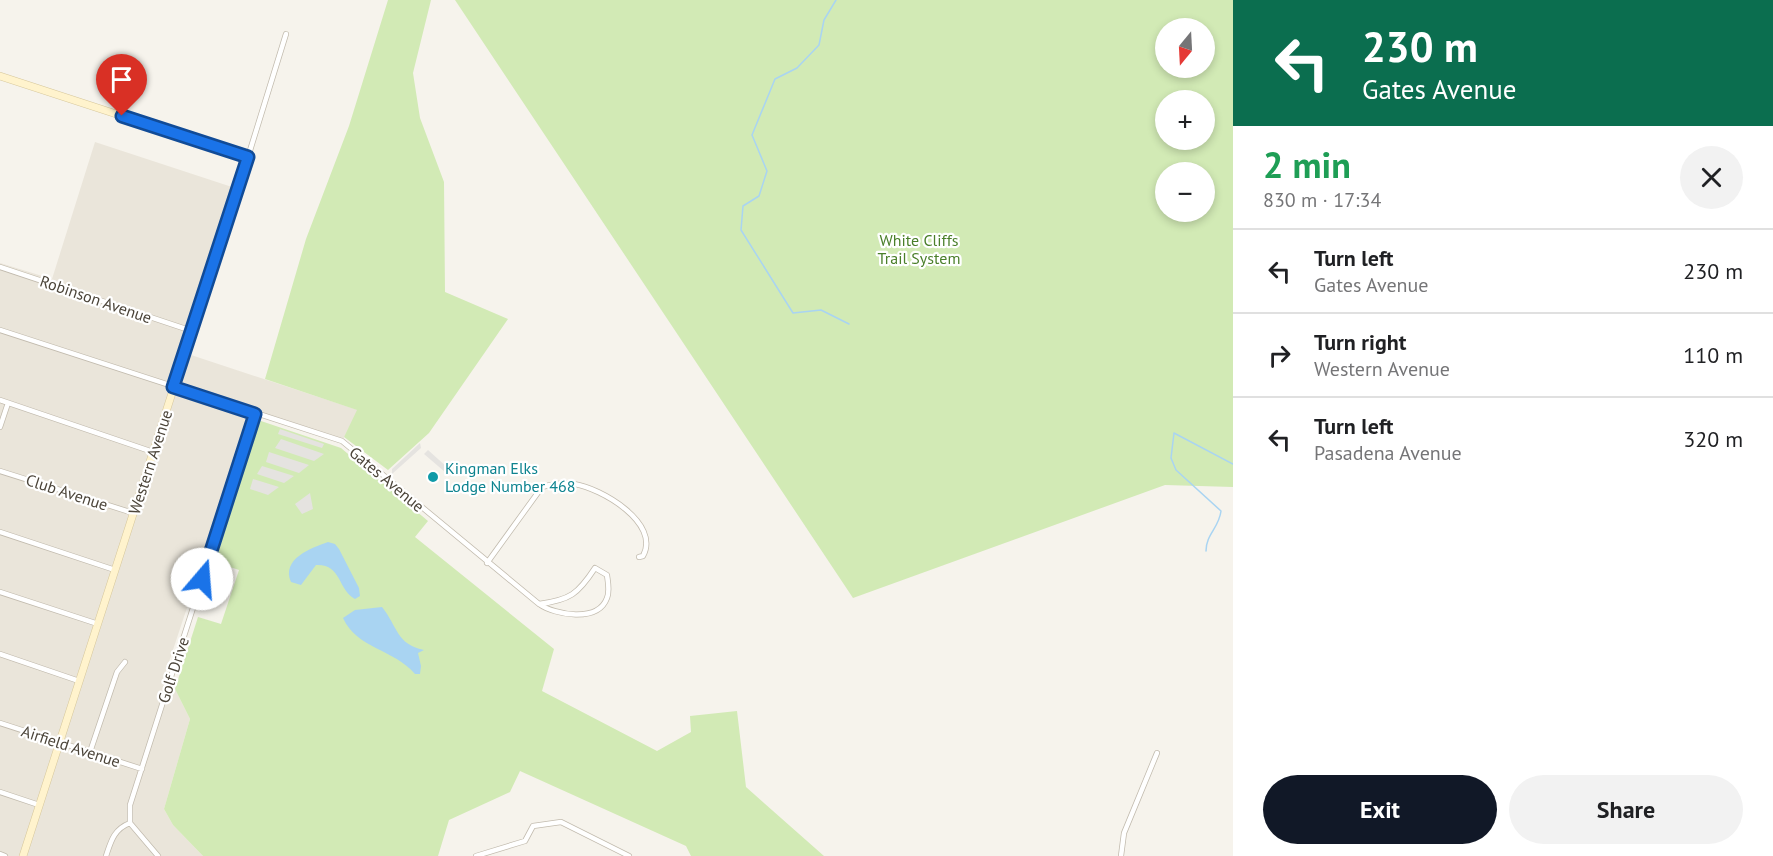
<!DOCTYPE html>
<html lang="en">
<head>
<meta charset="utf-8">
<style>
	:root { --surface:#fff; --page:#f2f2f2; --text:#202124; --muted:#757577; --line:#e0e0e0; --accent:#111827 }
	body { margin:0; font-family:"PT Sans",sans-serif; background:var(--page); color:var(--text); height:100vh; display:flex; flex-direction:column; font-size:22px; white-space:nowrap }
	* { box-sizing:border-box; margin:0 }
	p { font-size:20px; color:var(--muted) }
	.icon { flex:none; width:33px; height:33px; fill:none; stroke:currentColor; stroke-width:2; stroke-linecap:round; stroke-linejoin:round }
	.map { position:relative; flex:1; overflow:hidden }
	.drawer { display:flex; flex-direction:column; background:var(--surface); width:540px }
	.drawer>* { flex:none }
	.guide { background:#0b6e4f; color:#fff; overflow:hidden }
	.needle { width:39px; rotate:198deg }
	.controls { position:absolute; left:1155px; top:18px; display:grid; gap:12px }
	.controls a { display:grid; place-items:center; width:60px; height:60px; border-radius:50%; background:var(--surface); box-shadow:0 3px 9px #0003; font-size:30px }
	.pin { position:absolute; display:grid; place-items:center; width:51px; height:51px; color:#fff; margin:-62px -26px; border-radius:50% 50% 50% 0; rotate:-45deg; box-shadow:0 0 6px #0007 }
	.pin .icon { rotate:45deg }
	.me { position:absolute; width:66px; margin:-33px; rotate:18deg; stroke-linejoin:round; filter:drop-shadow(0 0 4px #0008) }
	.turn { display:flex; align-items:center; gap:21px; height:126px; padding:0 30px; font-size:27px }
	.turn .icon { width:78px; height:78px; stroke-width:2.5 }
	.turn b { display:block; font-size:42px; line-height:51px }
	.round { display:grid; place-items:center; flex:none; width:63px; height:63px; border-radius:32px; background:var(--page) }
	.headline { display:flex; align-items:center; justify-content:space-between; height:102px; padding:0 30px }
	h1 { font-size:36px; font-weight:600; line-height:45px; color:#1e9e55 }
	.button { display:flex; gap:12px; margin-top:auto; padding:12px 30px }
	.button a { flex:1; height:69px; border-radius:36px; background:var(--accent); color:#fff; font-size:24px; font-weight:600; line-height:69px; text-align:center }
	.button a+a { background:var(--page); color:var(--text) }
	ul { padding:0; list-style:none }
	li { display:flex; align-items:center; gap:18px; height:84px; padding:0 30px; border-top:2px solid var(--line) }
	li div { flex:1 }
	li b { display:block; font-size:22px }
	li em { font-style:normal }
	main { display:flex; flex:1; min-height:0 }
	.map>svg:first-child { display:block }
	.residential { fill:#eae5da }
	.green { fill:#d2eab5; fill-rule:evenodd }
	.parking { fill:#e5e3e0 }
	.water { fill:#a9d4f2 }
	.lines { fill:none; stroke-linecap:round; stroke-linejoin:round }
	.stream { stroke:#a9d4f2; stroke-width:1.5 }
	.street-casing { stroke:#c2bbae; stroke-width:6 }
	.secondary-casing { stroke:#d6c79b; stroke-width:8 }
	.street { stroke:#fff; stroke-width:4.5 }
	.secondary { stroke:#fff3cd; stroke-width:7 }
	.route-casing { stroke:#114b97; stroke-width:15 }
	.route { stroke:#1a73e8; stroke-width:10 }
	.culture-dot { fill:#0f9aa8; stroke:#fff; stroke-width:2 }
	.labels { text-anchor:middle; dominant-baseline:central; stroke-width:4.5; stroke-linejoin:round; paint-order:stroke }
	.park-label { font-size:16px; fill:#4a7f2a; stroke:#fff }
	.street-label { font-size:16px; fill:#4b4439; stroke:#fff }
	.culture-label { font-size:16px; fill:#0d838f; stroke:#fff; text-anchor:start }
</style>
</head>
<body>
<main>
<div class="map">
<svg width="1233" height="856" viewBox="0 0 1233 856">
	<rect width="100%" height="100%" fill="#f6f3ec"/>
	<!-- residential -->
	<path class="residential" d="M95 142 235 188 182 352 358 410 341 443 252 412 163 680 175 689 190 719 164 809 173 825 203 856H0V263L52 279Z"/>
	<!-- green -->
	<path class="green" d="M388 0H431L413 73 420 118 444 182 445 292 508 319 429 433 388 470 344 437 357 410 265 379 306 239 349 126Z
		M455 0H1233V487L1165 485 853 598ZM1204 28V68H1166V28ZM1204 100V140H1166V100ZM1204 172V212H1166V172Z
		M261 421 341 448 428 521 415 537 554 649 542 691 657 751 691 732 690 716 737 711 746 787 824 856H691L686 846 520 771 510 792 449 820 438 856H203L173 825 164 809 190 719 175 689 198 617 221 624 239 570 215 562 258 422Z"/>
	<!-- parking -->
	<path class="parking" d="M280 429 324 444 322 448 278 434Z
		M281 439 324 454 314 461 275 448Z
		M420 443 421 448 392 474V469Z
		M428 450 448 468 445 472 424 454Z
		M269 452 309 465 299 473 266 462Z
		M262 466 294 476 284 483 257 474Z
		M253 479 279 487 268 495 250 489Z
		M310 493 313 509 302 514 295 504Z"/>
	<!-- water -->
	<path class="water" d="M328 542 335 544 339 549 359 588 360 596 355 599C337 589 342 564 316 565L301 585 291 582C281 559 311 548 328 542Z
		M382 607C398 627 396 644 424 650L418 653 421 666 420 674H415C394 649 357 649 343 618L355 610Z"/>
	<g class="lines">
		<!-- stream -->
		<path class="stream" d="M836 0 824 20 819 45 797 68 775 79 752 135 767 171 759 196 743 206 741 230 793 313 821 310 849 324
			M1206 551C1206 534 1219 528 1221 511L1176 470 1171 458 1174 433 1233 464"/>
		<!-- street casing -->
		<g class="street-casing">
			<path id="street" d="M248 157 286 34
				M0 267 192 331
				M0 330 342 441 539 604
				M0 400 153 452
				M0 427 8 403
				M0 471 133 513
				M0 532 115 570
				M487 563 542 487C553 484 563 482 574 484 601 488 661 523 643 556L639 557
				M595 568 607 575C608 583 610 591 607 598 598 623 555 615 539 604 570 600 578 594 595 568Z
				M0 592 98 624
				M0 654 79 681
				M0 723 142 769
				M90 752 117 672 125 662
				M0 792 39 805
				M130 823V805L255 414
				M130 823 158 856
				M0 854 5 856
				M106 856C111 841 114 829 130 823
				M476 856 525 841 533 826 561 822 629 856
				M1121 856 1124 833 1157 753"/>
		</g>
		<!-- secondary casing -->
		<g class="secondary-casing">
			<path id="secondary" d="M0 76 248 157 23 856"/>
		</g>
		<!-- street -->
		<use href="#street" class="street"/>
		<!-- secondary -->
		<use href="#secondary" class="secondary"/>
	</g>
	<g class="lines">
		<!-- route casing -->
		<g class="route-casing">
			<path id="route" d="M122 116 248 157 173 387 255 414 202 579"/>
		</g>
		<!-- route -->
		<use href="#route" class="route"/>
	</g>
	<!-- markers -->
	<circle class="culture-dot" cx="433" cy="477" r="6"/>
	<g class="labels">
		<!-- park labels -->
		<g class="park-label">
			<text x="919" y="240">White Cliffs<tspan x="919" dy="18">Trail System</tspan></text>
		</g>
		<!-- street labels -->
		<g class="street-label">
			<text transform="translate(96 299) rotate(19)">Robinson Avenue</text>
			<text transform="translate(150 462) rotate(-72)">Western Avenue</text>
			<text transform="translate(387 479) rotate(40)">Gates Avenue</text>
			<text transform="translate(67 492) rotate(18)">Club Avenue</text>
			<text transform="translate(173 670) rotate(-72)">Golf Drive</text>
			<text transform="translate(71 746) rotate(18)">Airfield Avenue</text>
		</g>
		<!-- culture labels -->
		<g class="culture-label">
			<text x="445" y="468">Kingman Elks<tspan x="445" dy="18">Lodge Number 468</tspan></text>
		</g>
	</g>
</svg>
<div class="controls">
<a><svg class="needle" viewBox="-14 -14 28 28"><path d="M0-13l5 13h-10z" fill="#e53935"/><path d="M0 13l5-13h-10z" fill="#757577"/></svg></a>
<a>+</a>
<a>−</a>
</div>
<div class="pin" style="left:122px;top:116px;background:#d93025"><svg class="icon" aria-label="arrive" viewBox="0 0 24 24"><path d="M6 21V4h12l-3 4 3 4H6"/></svg></div>
<svg class="me" style="left:202px;top:579px" viewBox="-20 -20 40 40"><circle r="19" fill="#fff"/><path d="M0-13L10 11 0 6-10 11z" fill="#1a73e8"/></svg>
</div>
<section class="drawer">
<div class="guide">
<div class="turn"><svg class="icon" aria-label="left" viewBox="0 0 24 24"><path d="M17 20v-9H6M10 6l-5 5 5 5"/></svg><div><b>230 m</b>Gates Avenue</div></div>
</div>
<div class="headline"><div><h1>2 min</h1><p>830 m · 17:34</p></div><a class="round"><svg class="icon" aria-label="close" viewBox="0 0 24 24"><path d="M6 6l12 12M18 6L6 18"/></svg></a></div>
<ul>
<li><svg class="icon" aria-label="left" viewBox="0 0 24 24"><path d="M17 20v-9H6M10 6l-5 5 5 5"/></svg><div><b>Turn left</b><p>Gates Avenue</p></div><em>230 m</em></li>
<li><svg class="icon" aria-label="right" viewBox="0 0 24 24"><path d="M7 20v-9h11M14 6l5 5-5 5"/></svg><div><b>Turn right</b><p>Western Avenue</p></div><em>110 m</em></li>
<li><svg class="icon" aria-label="left" viewBox="0 0 24 24"><path d="M17 20v-9H6M10 6l-5 5 5 5"/></svg><div><b>Turn left</b><p>Pasadena Avenue</p></div><em>320 m</em></li>
</ul>
<div class="button"><a>Exit</a><a>Share</a></div>
</section>
</main>
</body>
</html>
